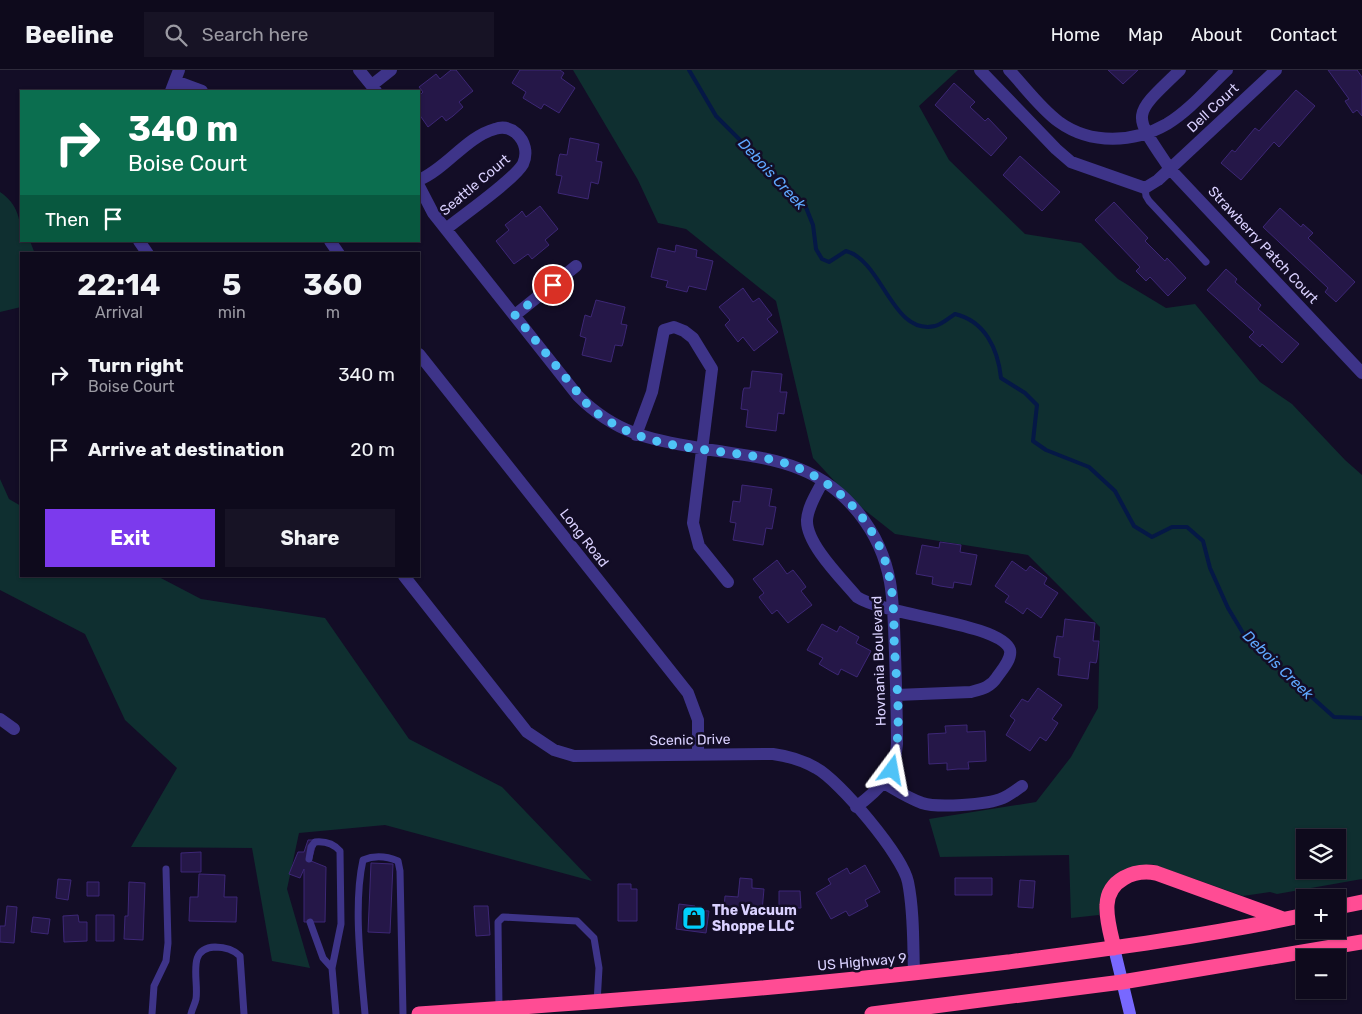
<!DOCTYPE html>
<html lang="en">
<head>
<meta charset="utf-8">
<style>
	:root { --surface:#0e0a1c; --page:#171325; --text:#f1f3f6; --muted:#9b9aa3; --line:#2e2b3b; --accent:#7c3aed }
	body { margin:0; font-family:Rubik,sans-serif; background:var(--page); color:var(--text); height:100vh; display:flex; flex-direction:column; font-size:19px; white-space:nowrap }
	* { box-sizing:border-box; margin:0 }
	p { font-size:16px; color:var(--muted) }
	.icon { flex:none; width:28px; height:28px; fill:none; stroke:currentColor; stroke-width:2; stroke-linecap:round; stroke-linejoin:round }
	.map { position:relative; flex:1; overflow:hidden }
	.side { position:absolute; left:20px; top:182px; width:400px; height:325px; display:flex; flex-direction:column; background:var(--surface); border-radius:0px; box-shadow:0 1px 4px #0004,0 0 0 1px var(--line) }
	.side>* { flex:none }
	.banner { position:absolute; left:20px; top:20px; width:400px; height:152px; border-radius:0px; box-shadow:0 1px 4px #0004,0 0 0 1px var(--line); background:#0b6e4f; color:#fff; overflow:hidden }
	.tools { position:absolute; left:1296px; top:759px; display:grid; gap:10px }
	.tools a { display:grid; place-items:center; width:50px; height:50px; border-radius:0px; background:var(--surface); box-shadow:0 1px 4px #0004,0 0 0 1px var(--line); font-size:25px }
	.pin { position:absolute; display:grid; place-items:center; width:42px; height:42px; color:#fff; margin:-21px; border:2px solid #fff; border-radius:50%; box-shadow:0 1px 5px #0007 }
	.me { position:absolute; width:55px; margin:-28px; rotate:13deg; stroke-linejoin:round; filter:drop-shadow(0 0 4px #0008) }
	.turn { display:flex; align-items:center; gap:18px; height:105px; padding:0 25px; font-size:22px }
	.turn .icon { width:65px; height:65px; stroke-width:2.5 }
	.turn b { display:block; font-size:35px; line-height:42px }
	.then { display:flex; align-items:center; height:48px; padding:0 25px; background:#0003; gap:10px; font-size:19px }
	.eta { display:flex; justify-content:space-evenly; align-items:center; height:85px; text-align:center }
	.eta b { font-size:30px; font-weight:700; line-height:35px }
	.action { display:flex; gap:10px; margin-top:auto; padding:10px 25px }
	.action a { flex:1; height:58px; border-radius:0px; background:var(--accent); color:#fff; font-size:20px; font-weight:700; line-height:58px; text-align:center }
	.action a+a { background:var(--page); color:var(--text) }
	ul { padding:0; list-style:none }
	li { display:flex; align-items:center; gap:15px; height:75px; padding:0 25px }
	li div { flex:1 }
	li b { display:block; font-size:19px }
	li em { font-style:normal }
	header { display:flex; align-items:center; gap:30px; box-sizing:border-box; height:70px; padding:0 25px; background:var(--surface); border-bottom:1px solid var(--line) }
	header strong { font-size:24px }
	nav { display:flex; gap:28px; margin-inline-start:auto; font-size:18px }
	.search { width:350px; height:45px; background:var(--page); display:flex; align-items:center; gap:12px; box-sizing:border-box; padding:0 18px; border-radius:0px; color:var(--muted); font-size:19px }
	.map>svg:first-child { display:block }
	.green { fill:#0f2f30; fill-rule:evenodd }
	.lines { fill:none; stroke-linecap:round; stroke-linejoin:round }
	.stream { stroke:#051846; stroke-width:4 }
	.building { fill:#251748; stroke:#3d2776 }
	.lane { stroke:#3e3489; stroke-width:7 }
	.street { stroke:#3e3489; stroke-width:12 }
	.secondary { stroke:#7868ff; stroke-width:12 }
	.highway { stroke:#ff4c94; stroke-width:15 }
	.route { stroke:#4fc3f7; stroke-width:9; stroke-dasharray:0 16.2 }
	.labels { text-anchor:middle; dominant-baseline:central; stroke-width:5; stroke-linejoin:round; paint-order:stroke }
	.street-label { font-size:14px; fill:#dad1ff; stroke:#130d26 }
	.poi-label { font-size:14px; font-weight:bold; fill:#dad1ff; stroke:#130d26; text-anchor:start }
	.water-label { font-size:15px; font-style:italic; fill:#5fa8ff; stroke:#130d26 }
</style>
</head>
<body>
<header>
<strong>Beeline</strong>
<div class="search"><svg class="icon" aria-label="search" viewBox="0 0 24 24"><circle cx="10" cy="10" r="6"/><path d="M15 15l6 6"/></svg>Search here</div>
<nav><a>Home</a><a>Map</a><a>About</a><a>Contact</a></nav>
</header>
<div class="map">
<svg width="1362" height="944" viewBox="0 0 1362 944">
	<rect width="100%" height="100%" fill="#130d26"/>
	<!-- green -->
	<path class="green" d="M573 0H958L919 36 949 90 1025 164 1081 173 1118 209 1166 238 1195 234 1260 312 1292 334 1345 390 1362 405V809L1277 824 1270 822 1243 826 1152 794C1135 796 1108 803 1103 821 1100 829 1100 837 1099 845L1071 848 1069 785 940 787 929 749 1036 732 1071 687 1098 638 1100 557 1028 485 895 464 852 430 813 388 776 231 686 159 658 153 638 110ZM1305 768H1338V800H1305Z
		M0 122C18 134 21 150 21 171H30L35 184H21V237L0 242Z
		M0 409 9 429 21 436V506H157L201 529 325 548 409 669 502 717 592 811 385 755 299 763 287 819 310 898 272 891 252 778 131 777 177 698 125 650 85 564 0 520Z"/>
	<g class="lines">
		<!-- stream -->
		<path class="stream" d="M689 0 716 46 805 135 813 155 816 179 822 189 829 192 846 181C883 191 892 266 935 256 941 255 949 248 955 244 985 251 998 279 1001 308L1025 323 1037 335 1033 371 1046 380 1089 397 1115 421 1134 456 1152 467 1172 457H1187L1203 471 1210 498 1228 538 1246 568 1334 647 1362 648"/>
	</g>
	<!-- building -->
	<path class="building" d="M451 0H456L473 21 459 32 463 37 453 46 446 51 442 46 428 57 419 44V26L423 22 419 17 436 4 440 9Z
		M520 0H560L564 3 561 8 575 18 559 43 544 34 541 39 523 28 526 22 512 13Z
		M1108 0H1138L1123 14Z
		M1328 0H1357L1362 7V46L1357 40 1353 43 1345 31 1349 29Z
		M954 13 975 32 970 37 985 51 988 48 1007 68 991 86 935 35Z
		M1296 20 1315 36 1279 77 1274 72 1241 110 1221 93 1232 80 1235 82 1255 58 1259 61Z
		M570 68 599 74 596 91 602 92 599 110 598 114 591 112 588 129 558 123 562 106 556 105 559 87 560 84 567 85Z
		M1020 86 1060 122 1042 141 1003 105Z
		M1114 132 1148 168 1145 171 1165 191 1167 188 1186 208 1168 226 1150 207 1146 211 1136 201 1140 197 1095 150Z
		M540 136 558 159 545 170 549 175 532 189 528 184 514 194 496 171 509 160 505 155 519 144 522 141 526 147Z
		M1280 138 1301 157 1303 154 1313 163 1308 168 1355 212 1336 232 1325 222 1328 218 1263 157Z
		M676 175 697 180 696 187 713 191 706 220 689 216 687 222 666 217 668 211 651 207 658 178 675 182Z
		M1226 199 1237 209 1235 212 1261 235 1258 239 1299 274 1282 293 1262 274 1260 277 1249 267 1254 262 1207 220Z
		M743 218 753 232 759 228 772 245 767 249 778 262 754 281 743 267 738 272 731 263 725 255 730 250 719 237Z
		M596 230 625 237 621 254 627 255 623 273 622 276 615 275 611 292 582 285 586 268 580 266 584 249 585 245 591 247Z
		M752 301 782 304 780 322H787L785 335 784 344 778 343 776 361 746 357 748 340 741 339 743 321 744 318H750Z
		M742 415 772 419 769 436 776 437 772 459 766 458 763 475 733 470 736 453 730 452 732 439 733 431 740 432Z
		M940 472 961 475 960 482 977 485 971 515 954 512 953 518 940 516 932 514 933 507 916 504 922 475 939 478Z
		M777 490 787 504 793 500 801 510 806 517 801 521 812 535 788 553 777 540 772 544 761 530 759 527 764 523 753 509Z
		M1012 491 1026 501 1030 496 1040 503 1047 508 1044 514 1058 523 1041 548 1027 538 1023 544 1012 536 1005 532 1009 526 995 516Z
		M1065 549 1095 553 1093 571H1099L1097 589 1096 593 1090 592 1088 609 1058 605 1060 588 1054 587V584L1057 566 1063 567Z
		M822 554 837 562 840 556 850 562 859 567 856 573 871 581 857 607 841 599 838 605 829 600 819 594 823 588 807 580Z
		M1038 618 1062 635 1052 649 1058 653 1051 664 1046 671 1040 667 1030 681 1006 665 1015 650 1010 646 1022 629 1028 632Z
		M967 655V662L985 661 986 691 968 692 969 699H958L947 700V693L929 694 928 664 946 663 945 656Z
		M308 770H317L311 791 326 797 325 852H304V799L300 808 289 804 298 782H304Z
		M201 782V802H181V783Z
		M371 793 393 794 390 863 368 862Z
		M865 795 880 822 865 830 868 836 849 846 846 841 831 849 816 823 831 814 828 809 847 798 850 804Z
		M199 804 225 805 224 827H237L236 852 189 851 190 827H198Z
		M740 808 752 809V818L764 819 762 841 724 838 725 826 738 827Z
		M955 808H992V825H955Z
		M58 809 71 810 68 830 56 828Z
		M1020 810 1035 811 1033 838 1018 837Z
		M87 812H99V826H87Z
		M129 812 145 813 143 870 124 869 125 846H128Z
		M618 814H631V819H637V851H618Z
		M779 821H800L801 838H779Z
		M679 834 695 836V840L709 841 706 863 676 859Z
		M7 836 17 837 14 873 0 872V856H5Z
		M474 836H488L490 865 476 866Z
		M78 845 79 852H87V871L64 872 63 846Z
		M96 845H114V871H96Z
		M33 847 50 849 48 864 31 862Z"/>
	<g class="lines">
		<!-- lane -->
		<path class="lane" d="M1145 118 1146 126 1149 131 1206 192
			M309 789 311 777 315 772C325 771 333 773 340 781L341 854 332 898 323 888 310 852
			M332 898 336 944
			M499 939 498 852 503 847 577 851 594 868 599 898 597 933
			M152 944 154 916 166 891 168 873 166 799
			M191 944C192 939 195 934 196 929 199 910 186 878 215 877 225 877 233 879 240 886L244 944
			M365 944C361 897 353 835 363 790 375 785 386 786 398 791L400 801 403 944"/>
		<!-- street -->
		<path class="street" d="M359 0 376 21
			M980 0 1056 79 1071 92 1145 118 1158 110 1276 0
			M1009 0C1025 17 1040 38 1059 52 1091 75 1134 73 1167 54 1190 40 1208 18 1227 0
			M1180 0C1130 48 1132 42 1170 99L1362 303
			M175 11 202 21
			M372 15 391 0
			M171 21 179 0
			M419 110C447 98 466 67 495 59 503 56 510 58 516 63 525 71 528 83 523 94 514 110 463 145 446 159
			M419 116 433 143 578 326C615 363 650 370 700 378 733 384 768 386 800 399 847 418 881 462 890 512 894 535 894 560 895 583 896 614 897 644 897 674 895 704 879 720 856 737
			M139 171 148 184
			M330 171 339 184
			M515 245 576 196
			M419 284 688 623 698 650V683
			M636 365 652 322 664 260 674 257 684 261 693 268 712 299 693 453 699 476 728 512
			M823 411C817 423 808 436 807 450 806 474 842 509 857 527 886 546 1001 553 1010 580 1012 589 1002 600 997 607 991 617 982 619 971 622L896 625
			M404 506 527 662 554 680 574 686 773 684C788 686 802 690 816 698 839 710 903 786 908 812 914 842 913 873 914 903
			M0 649 14 659
			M884 713C896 720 908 728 922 733 937 738 987 735 1003 728 1010 725 1016 720 1022 716"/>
		<!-- secondary -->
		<path class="secondary" d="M1114 878 1130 944"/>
		<!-- highway -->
		<path class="highway" d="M1338 837 1362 832
			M1114 878C1111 865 1106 849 1107 835 1108 810 1134 799 1156 803L1283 849
			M419 944C616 931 813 916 1008 892 1107 879 1207 866 1305 845
			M872 944 1122 912 1362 872"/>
	</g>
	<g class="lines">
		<!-- route -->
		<path class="route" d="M553 215 515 245 591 339C605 349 620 359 637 365 680 381 729 380 774 390 828 403 872 444 887 497 893 519 894 542 894 564 895 608 904 658 892 700"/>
	</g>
	<!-- icons -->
	<defs>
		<g id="shop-square" transform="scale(1.25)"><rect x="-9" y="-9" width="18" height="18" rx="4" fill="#00cffc" stroke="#130d26"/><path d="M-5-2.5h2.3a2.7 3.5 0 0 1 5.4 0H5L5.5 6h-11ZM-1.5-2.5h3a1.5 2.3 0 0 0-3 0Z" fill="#111"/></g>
	</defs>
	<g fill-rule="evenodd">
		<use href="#shop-square" x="694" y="848"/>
	</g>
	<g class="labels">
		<!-- street labels -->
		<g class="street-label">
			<text transform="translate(1213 38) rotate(-43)">Dell Court</text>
			<text transform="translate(475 115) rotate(-40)">Seattle Court</text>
			<text transform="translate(1263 175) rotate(47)">Strawberry Patch Court</text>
			<text transform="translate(584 468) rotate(52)">Long Road</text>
			<text transform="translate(879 591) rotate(-92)">Hovnania Boulevard</text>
			<text transform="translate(690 670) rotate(-1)">Scenic Drive</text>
			<text transform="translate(862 892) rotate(-5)">US Highway 9</text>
		</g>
		<!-- poi labels -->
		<g class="poi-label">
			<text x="712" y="840">The Vacuum<tspan x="712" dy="16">Shoppe LLC</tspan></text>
		</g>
		<!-- water labels -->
		<g class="water-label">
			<text transform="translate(772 104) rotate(47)">Debois Creek</text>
			<text transform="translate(1278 595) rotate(44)">Debois Creek</text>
		</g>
	</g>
</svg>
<div class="tools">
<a><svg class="icon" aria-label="layers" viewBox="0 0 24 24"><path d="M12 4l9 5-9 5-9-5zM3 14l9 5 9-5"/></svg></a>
<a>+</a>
<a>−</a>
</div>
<div class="pin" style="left:553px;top:215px;background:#d93025"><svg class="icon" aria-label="arrive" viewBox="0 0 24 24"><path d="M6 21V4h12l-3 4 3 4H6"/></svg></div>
<svg class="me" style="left:892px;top:700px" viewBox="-20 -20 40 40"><path d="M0-17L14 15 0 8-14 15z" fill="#4fc3f7" stroke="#fff" stroke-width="4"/></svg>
<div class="banner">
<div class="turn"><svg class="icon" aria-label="right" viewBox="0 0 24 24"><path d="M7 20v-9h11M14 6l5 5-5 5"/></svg><div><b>340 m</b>Boise Court</div></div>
<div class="then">Then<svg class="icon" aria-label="arrive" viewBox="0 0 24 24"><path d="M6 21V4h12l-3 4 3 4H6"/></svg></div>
</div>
<section class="side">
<div class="eta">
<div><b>22:14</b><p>Arrival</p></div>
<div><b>5</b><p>min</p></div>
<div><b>360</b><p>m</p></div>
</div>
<ul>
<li><svg class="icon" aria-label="right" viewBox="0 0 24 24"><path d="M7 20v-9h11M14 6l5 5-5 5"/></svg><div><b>Turn right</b><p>Boise Court</p></div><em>340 m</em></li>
<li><svg class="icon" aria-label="arrive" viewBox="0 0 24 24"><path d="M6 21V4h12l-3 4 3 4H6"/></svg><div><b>Arrive at destination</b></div><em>20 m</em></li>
</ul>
<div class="action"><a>Exit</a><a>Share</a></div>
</section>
</div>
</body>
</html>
